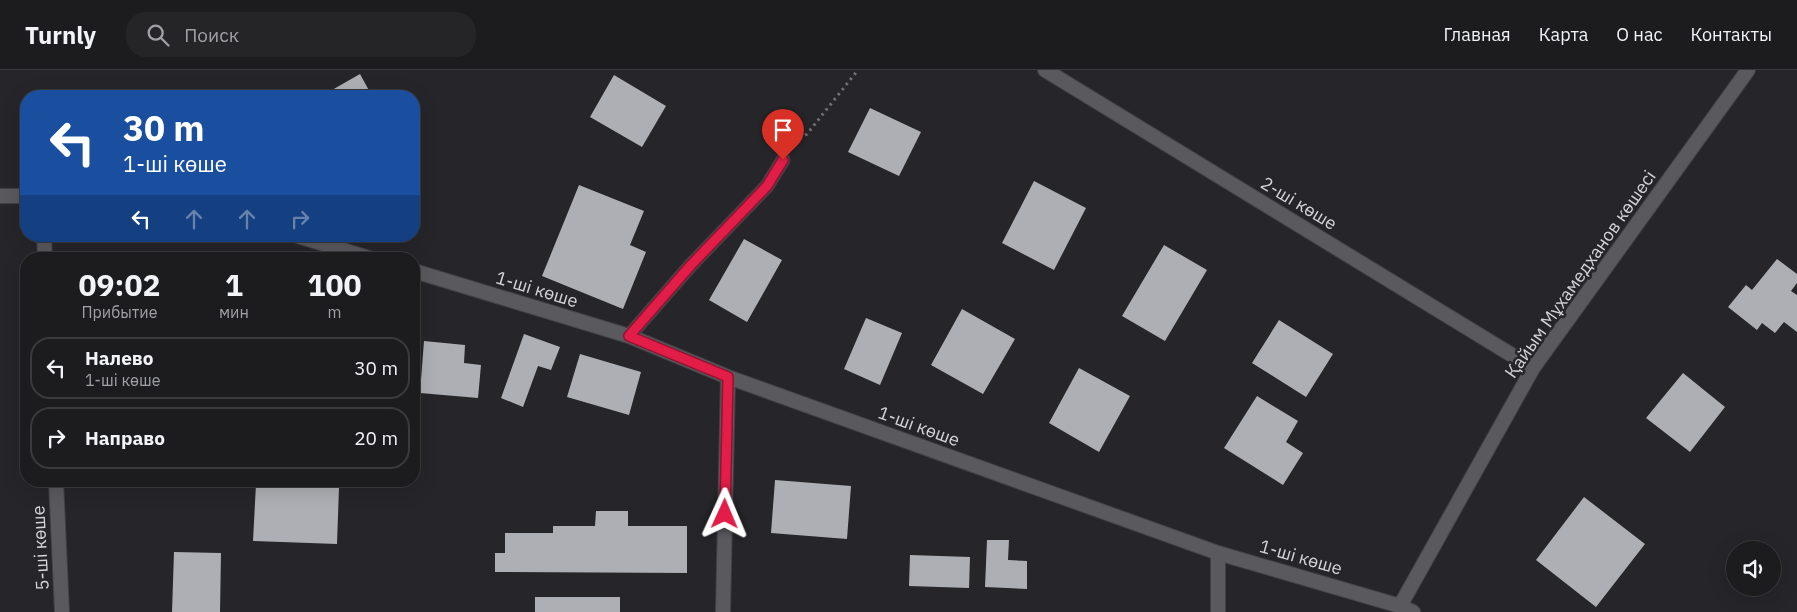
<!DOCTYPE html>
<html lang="ru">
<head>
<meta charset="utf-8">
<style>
	:root { --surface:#1c1c1f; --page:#252528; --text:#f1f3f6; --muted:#a0a1a4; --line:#3a3a3d }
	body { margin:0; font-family:"IBM Plex Sans",sans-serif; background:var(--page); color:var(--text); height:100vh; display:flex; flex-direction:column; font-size:19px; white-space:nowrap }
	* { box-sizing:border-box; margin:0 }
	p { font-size:16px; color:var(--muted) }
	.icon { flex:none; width:28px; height:28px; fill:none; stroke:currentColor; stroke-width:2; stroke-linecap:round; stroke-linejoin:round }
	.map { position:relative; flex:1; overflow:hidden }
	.sheet { position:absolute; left:20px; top:182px; width:400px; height:235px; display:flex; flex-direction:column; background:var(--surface); border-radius:20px; box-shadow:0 5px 20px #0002,0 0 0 1px var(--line) }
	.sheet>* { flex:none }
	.guide { position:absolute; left:20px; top:20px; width:400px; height:152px; border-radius:20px; box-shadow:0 5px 20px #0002,0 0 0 1px var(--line); background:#1a4fa0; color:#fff; overflow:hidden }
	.fabs { position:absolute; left:1726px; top:471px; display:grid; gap:10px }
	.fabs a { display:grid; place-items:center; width:55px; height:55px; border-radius:50%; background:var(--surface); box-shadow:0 5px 20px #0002,0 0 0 1px var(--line); font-size:25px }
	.pin { position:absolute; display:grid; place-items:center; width:42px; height:42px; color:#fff; margin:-51px -21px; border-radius:50% 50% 50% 0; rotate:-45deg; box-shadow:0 0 5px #0007 }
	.pin .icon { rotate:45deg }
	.me { position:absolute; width:55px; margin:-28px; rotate:1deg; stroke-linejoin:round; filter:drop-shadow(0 0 4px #0008) }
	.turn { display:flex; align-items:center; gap:18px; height:105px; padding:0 20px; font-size:22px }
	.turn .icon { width:65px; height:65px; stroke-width:2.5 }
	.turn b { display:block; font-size:35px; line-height:42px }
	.lanes { display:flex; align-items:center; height:48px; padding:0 20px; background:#0003; justify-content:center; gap:25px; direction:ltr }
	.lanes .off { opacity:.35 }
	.eta { display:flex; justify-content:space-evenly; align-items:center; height:85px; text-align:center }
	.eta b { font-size:30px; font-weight:700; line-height:35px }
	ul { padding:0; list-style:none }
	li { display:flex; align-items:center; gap:15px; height:62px; margin:0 10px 8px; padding:0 10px; border:2px solid var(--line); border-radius:20px }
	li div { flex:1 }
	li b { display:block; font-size:19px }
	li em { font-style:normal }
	header { display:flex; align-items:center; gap:30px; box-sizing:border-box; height:70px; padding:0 25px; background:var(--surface); border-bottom:1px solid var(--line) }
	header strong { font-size:24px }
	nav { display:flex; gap:28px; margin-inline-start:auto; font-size:18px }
	.search { width:350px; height:45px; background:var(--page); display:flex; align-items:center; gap:12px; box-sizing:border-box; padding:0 18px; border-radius:20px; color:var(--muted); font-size:19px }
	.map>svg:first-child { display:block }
	.building { fill:#aeafb4 }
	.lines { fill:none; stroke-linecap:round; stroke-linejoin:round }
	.service-casing { stroke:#424145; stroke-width:15 }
	.minor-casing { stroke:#424145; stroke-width:16 }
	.path { stroke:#706f72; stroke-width:3; stroke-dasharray:2.5 4; stroke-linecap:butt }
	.service { stroke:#5a595e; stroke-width:12 }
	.minor { stroke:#5a595e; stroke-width:14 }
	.route-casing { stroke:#92132f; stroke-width:12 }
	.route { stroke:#e11d48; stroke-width:9 }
	.labels { text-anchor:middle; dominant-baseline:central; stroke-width:5; stroke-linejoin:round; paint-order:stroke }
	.street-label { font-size:18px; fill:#d4d3d6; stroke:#262529 }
</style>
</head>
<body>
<header>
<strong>Turnly</strong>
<div class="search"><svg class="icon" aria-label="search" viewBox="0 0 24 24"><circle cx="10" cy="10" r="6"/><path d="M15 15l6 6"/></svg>Поиск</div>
<nav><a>Главная</a><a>Карта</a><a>О нас</a><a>Контакты</a></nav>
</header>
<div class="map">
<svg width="1797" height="542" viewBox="0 0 1797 542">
	<rect width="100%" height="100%" fill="#262529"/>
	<!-- building -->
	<path class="building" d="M360 4 372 26H326L325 24Z
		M614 5 666 36 642 77 590 47Z
		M870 38 921 62 899 106 848 82Z
		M1034 111 1086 138 1054 200 1002 173Z
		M579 115 644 141 630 175 646 182 623 239 542 206Z
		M744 169 782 190 747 252 709 230Z
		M1164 175 1207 200 1165 271 1122 246Z
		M156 185 209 187V189H156Z
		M1777 189 1797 204V213L1791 221 1797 225V262L1784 252 1775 263 1762 253 1757 260 1728 237 1746 215 1752 220Z
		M962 239 1015 269 983 324 931 295Z
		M866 248 902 263 880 315 844 299Z
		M1279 250 1333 284 1306 327 1252 293Z
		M524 264 560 277 551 300 538 296 523 337 501 328Z
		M424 271 465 275 464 293 481 295 478 328 420 323Z
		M580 284 641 302 629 345 567 327Z
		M1079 298 1130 326 1099 382 1049 353Z
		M1683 303 1725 337 1690 382 1646 348Z
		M1257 326 1298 351 1286 372 1303 383 1283 415 1224 378Z
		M775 410 851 416 847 469 771 463Z
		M256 414 339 418 337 474 253 471Z
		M1584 427 1645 474 1596 537 1536 490Z
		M596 441H628V456H687V503L495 502V483H505V463H553V456H595Z
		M987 470H1009L1008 490 1027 491V519L985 517Z
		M174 482 221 483 220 542H172Z
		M910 485 970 487 969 518 909 516Z
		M535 527H620V542H535Z"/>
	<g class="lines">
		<!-- service casing -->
		<g class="service-casing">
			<path id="service" d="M629 266 691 195 767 116 783 90"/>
		</g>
		<!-- minor casing -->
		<g class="minor-casing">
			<path id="minor" d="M1045 0 1533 298
				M0 126H26
				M44 166 45 189
				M298 166 372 189
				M414 201 629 266 728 307 1218 483 1400 536 1413 542
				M56 411 62 542
				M1218 483V542
				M723 542 728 307
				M1402 542 1400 536 1533 298 1748 0"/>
		</g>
		<!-- path -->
		<path class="path" d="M794 72 807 64 858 0"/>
		<!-- service -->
		<use href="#service" class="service"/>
		<!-- minor -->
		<use href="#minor" class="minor"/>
	</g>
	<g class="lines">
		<!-- route casing -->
		<g class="route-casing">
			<path id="route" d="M725 444 728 307 629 266 691 195 767 116 783 90"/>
		</g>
		<!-- route -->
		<use href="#route" class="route"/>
	</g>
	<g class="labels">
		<!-- street labels -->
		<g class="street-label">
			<text transform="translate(1299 133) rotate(31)">2-ші көше</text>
			<text transform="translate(1580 204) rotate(-55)">Қайым Мұхамедханов көшесi</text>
			<text transform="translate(537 219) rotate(17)">1-ші көше</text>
			<text transform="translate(919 356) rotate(20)">1-ші көше</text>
			<text transform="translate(40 478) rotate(-93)">5-шi көше</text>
			<text transform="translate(1301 487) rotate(16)">1-ші көше</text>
		</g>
	</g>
</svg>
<div class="fabs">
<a><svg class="icon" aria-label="sound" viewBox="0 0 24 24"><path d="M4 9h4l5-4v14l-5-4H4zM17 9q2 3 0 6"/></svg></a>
</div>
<div class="pin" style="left:783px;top:90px;background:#d93025"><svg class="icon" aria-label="arrive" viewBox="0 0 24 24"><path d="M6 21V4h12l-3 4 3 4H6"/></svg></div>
<svg class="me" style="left:725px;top:444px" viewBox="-20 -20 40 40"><path d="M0-17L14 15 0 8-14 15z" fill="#e11d48" stroke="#fff" stroke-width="4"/></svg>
<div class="guide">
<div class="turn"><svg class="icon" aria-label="left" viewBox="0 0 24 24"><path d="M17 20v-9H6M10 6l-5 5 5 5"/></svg><div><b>30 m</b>1-ші көше</div></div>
<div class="lanes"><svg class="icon" aria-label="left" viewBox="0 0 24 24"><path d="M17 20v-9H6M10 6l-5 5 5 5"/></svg><svg class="icon off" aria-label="ahead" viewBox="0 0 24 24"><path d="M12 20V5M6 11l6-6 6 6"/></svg><svg class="icon off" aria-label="ahead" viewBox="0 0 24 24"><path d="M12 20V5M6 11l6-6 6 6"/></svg><svg class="icon off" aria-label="right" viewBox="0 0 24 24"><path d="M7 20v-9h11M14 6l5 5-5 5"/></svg></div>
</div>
<section class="sheet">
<div class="eta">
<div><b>09:02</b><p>Прибытие</p></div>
<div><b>1</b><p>мин</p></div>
<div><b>100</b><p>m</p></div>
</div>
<ul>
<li><svg class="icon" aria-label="left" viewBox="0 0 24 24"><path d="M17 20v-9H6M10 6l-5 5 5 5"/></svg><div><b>Налево</b><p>1-ші көше</p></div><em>30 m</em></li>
<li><svg class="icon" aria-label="right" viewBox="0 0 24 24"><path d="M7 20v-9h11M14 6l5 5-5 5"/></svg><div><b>Направо</b></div><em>20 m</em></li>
</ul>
</section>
</div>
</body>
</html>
